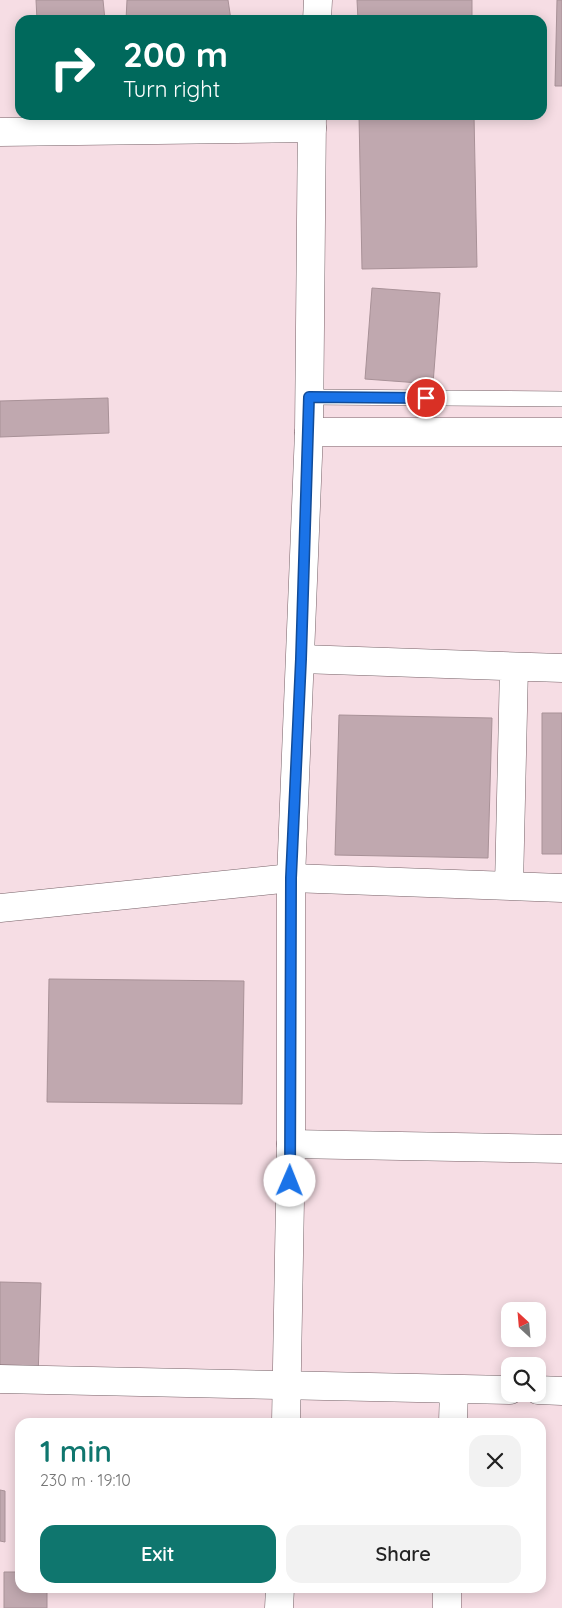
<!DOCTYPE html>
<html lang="en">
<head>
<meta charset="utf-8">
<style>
	:root { --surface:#fff; --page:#f2f2f2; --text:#222; --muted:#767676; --accent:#0f766e }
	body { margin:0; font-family:Quicksand,sans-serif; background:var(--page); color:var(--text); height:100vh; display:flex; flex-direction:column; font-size:19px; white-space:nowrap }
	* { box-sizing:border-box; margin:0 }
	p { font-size:16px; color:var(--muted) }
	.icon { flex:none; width:28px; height:28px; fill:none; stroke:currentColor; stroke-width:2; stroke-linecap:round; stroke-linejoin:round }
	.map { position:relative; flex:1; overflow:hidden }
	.drawer { position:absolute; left:15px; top:1418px; width:531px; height:175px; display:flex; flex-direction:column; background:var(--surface); border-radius:15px; box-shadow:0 2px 12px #0003 }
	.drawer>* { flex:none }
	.banner { position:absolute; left:15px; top:15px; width:532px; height:105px; border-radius:15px; box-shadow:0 2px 12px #0003; background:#00695c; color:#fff; overflow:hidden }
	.needle { width:32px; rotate:334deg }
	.fabs { position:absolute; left:501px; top:1302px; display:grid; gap:10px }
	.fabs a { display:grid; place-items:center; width:45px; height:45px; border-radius:10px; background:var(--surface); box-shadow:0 2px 12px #0003; font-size:25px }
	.pin { position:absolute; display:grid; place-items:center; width:42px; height:42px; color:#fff; margin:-21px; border:2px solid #fff; border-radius:50%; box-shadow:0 1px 5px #0007 }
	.me { position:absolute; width:55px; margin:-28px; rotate:1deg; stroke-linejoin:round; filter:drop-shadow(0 0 4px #0008) }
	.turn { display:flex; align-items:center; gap:18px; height:105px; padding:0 25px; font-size:22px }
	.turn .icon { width:65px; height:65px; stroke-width:2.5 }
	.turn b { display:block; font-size:35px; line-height:42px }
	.round { display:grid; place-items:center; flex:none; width:52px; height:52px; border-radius:15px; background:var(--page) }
	.head { display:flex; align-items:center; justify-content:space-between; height:85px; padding:0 25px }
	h1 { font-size:30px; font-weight:600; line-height:38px; color:var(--accent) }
	.cta { display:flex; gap:10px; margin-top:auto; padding:10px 25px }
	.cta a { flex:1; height:58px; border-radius:15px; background:var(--accent); color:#fff; font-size:20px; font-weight:600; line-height:58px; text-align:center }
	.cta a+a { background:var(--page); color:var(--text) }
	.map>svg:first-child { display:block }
	.building { fill:#c0a8af; stroke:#a89197 }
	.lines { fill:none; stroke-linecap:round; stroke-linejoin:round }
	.lane-casing { stroke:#776268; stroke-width:16 }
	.street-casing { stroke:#776268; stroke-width:29 }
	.secondary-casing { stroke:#776268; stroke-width:29 }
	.lane { stroke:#fff; stroke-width:15 }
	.street { stroke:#fff; stroke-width:28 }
	.secondary { stroke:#fff; stroke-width:28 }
	.route-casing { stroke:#114b97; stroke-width:12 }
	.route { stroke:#1a73e8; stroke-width:9 }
</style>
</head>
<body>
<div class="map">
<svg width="562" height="1608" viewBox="0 0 562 1608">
	<rect width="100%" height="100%" fill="#f6dde4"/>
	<!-- building -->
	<path class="building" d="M36 0H103L105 20H37Z
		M127 0H228L231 20H126Z
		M357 0H472V20H358Z
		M557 0H562V86H555Z
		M359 115H474L477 267 362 269Z
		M372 288 440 293 433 384 365 379Z
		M108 398 109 433 0 437V401Z
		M542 713H562V854H542Z
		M339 715 492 718 488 858 335 855Z
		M49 979 244 981 242 1104 47 1102Z
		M0 1282 41 1283 38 1378 0 1377Z
		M0 1490 5 1491V1542L0 1541Z
		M4 1572H20V1588H47V1608H4Z"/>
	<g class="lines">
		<!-- lane casing -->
		<g class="lane-casing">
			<path id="lane" d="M309 397 562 399"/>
		</g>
		<!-- street casing -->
		<g class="street-casing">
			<path id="street" d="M0 132 312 128
				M309 432H562
				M301 659 562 668
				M509 886 514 667
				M0 908 291 878 562 888
				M291 1144 562 1149
				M0 1379 510 1390
				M538 1390 562 1391
				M453 1422 454 1389
				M447 1608V1588"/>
		</g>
		<!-- secondary casing -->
		<g class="secondary-casing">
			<path id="secondary" d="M317 20 318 0
				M286 1422 291 1144V878L309 432 312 115
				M279 1608 280 1588"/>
		</g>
		<!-- lane -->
		<use href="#lane" class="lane"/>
		<!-- street -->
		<use href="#street" class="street"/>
		<!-- secondary -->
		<use href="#secondary" class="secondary"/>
	</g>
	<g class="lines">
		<!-- route casing -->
		<g class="route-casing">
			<path id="route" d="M290 1181 291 878 301 659 309 397 426 398"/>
		</g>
		<!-- route -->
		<use href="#route" class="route"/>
	</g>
</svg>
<div class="fabs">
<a><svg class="needle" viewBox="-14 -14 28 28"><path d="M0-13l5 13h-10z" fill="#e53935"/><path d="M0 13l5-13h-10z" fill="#767676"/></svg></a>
<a><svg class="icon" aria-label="search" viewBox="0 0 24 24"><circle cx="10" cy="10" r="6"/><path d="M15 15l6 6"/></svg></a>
</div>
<div class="pin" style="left:426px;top:398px;background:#d93025"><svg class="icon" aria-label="arrive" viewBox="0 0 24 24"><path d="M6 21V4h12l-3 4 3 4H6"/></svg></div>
<svg class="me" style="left:290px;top:1181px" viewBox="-20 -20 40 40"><circle r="19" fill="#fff"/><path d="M0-13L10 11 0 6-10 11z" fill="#1a73e8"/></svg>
<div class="banner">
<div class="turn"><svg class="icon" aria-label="right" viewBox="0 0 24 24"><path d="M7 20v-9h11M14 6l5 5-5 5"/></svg><div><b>200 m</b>Turn right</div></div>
</div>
<section class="drawer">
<div class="head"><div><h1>1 min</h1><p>230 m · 19:10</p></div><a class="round"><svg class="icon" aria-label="close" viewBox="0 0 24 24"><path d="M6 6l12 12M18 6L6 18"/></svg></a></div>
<div class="cta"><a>Exit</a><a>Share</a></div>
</section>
</div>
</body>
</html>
